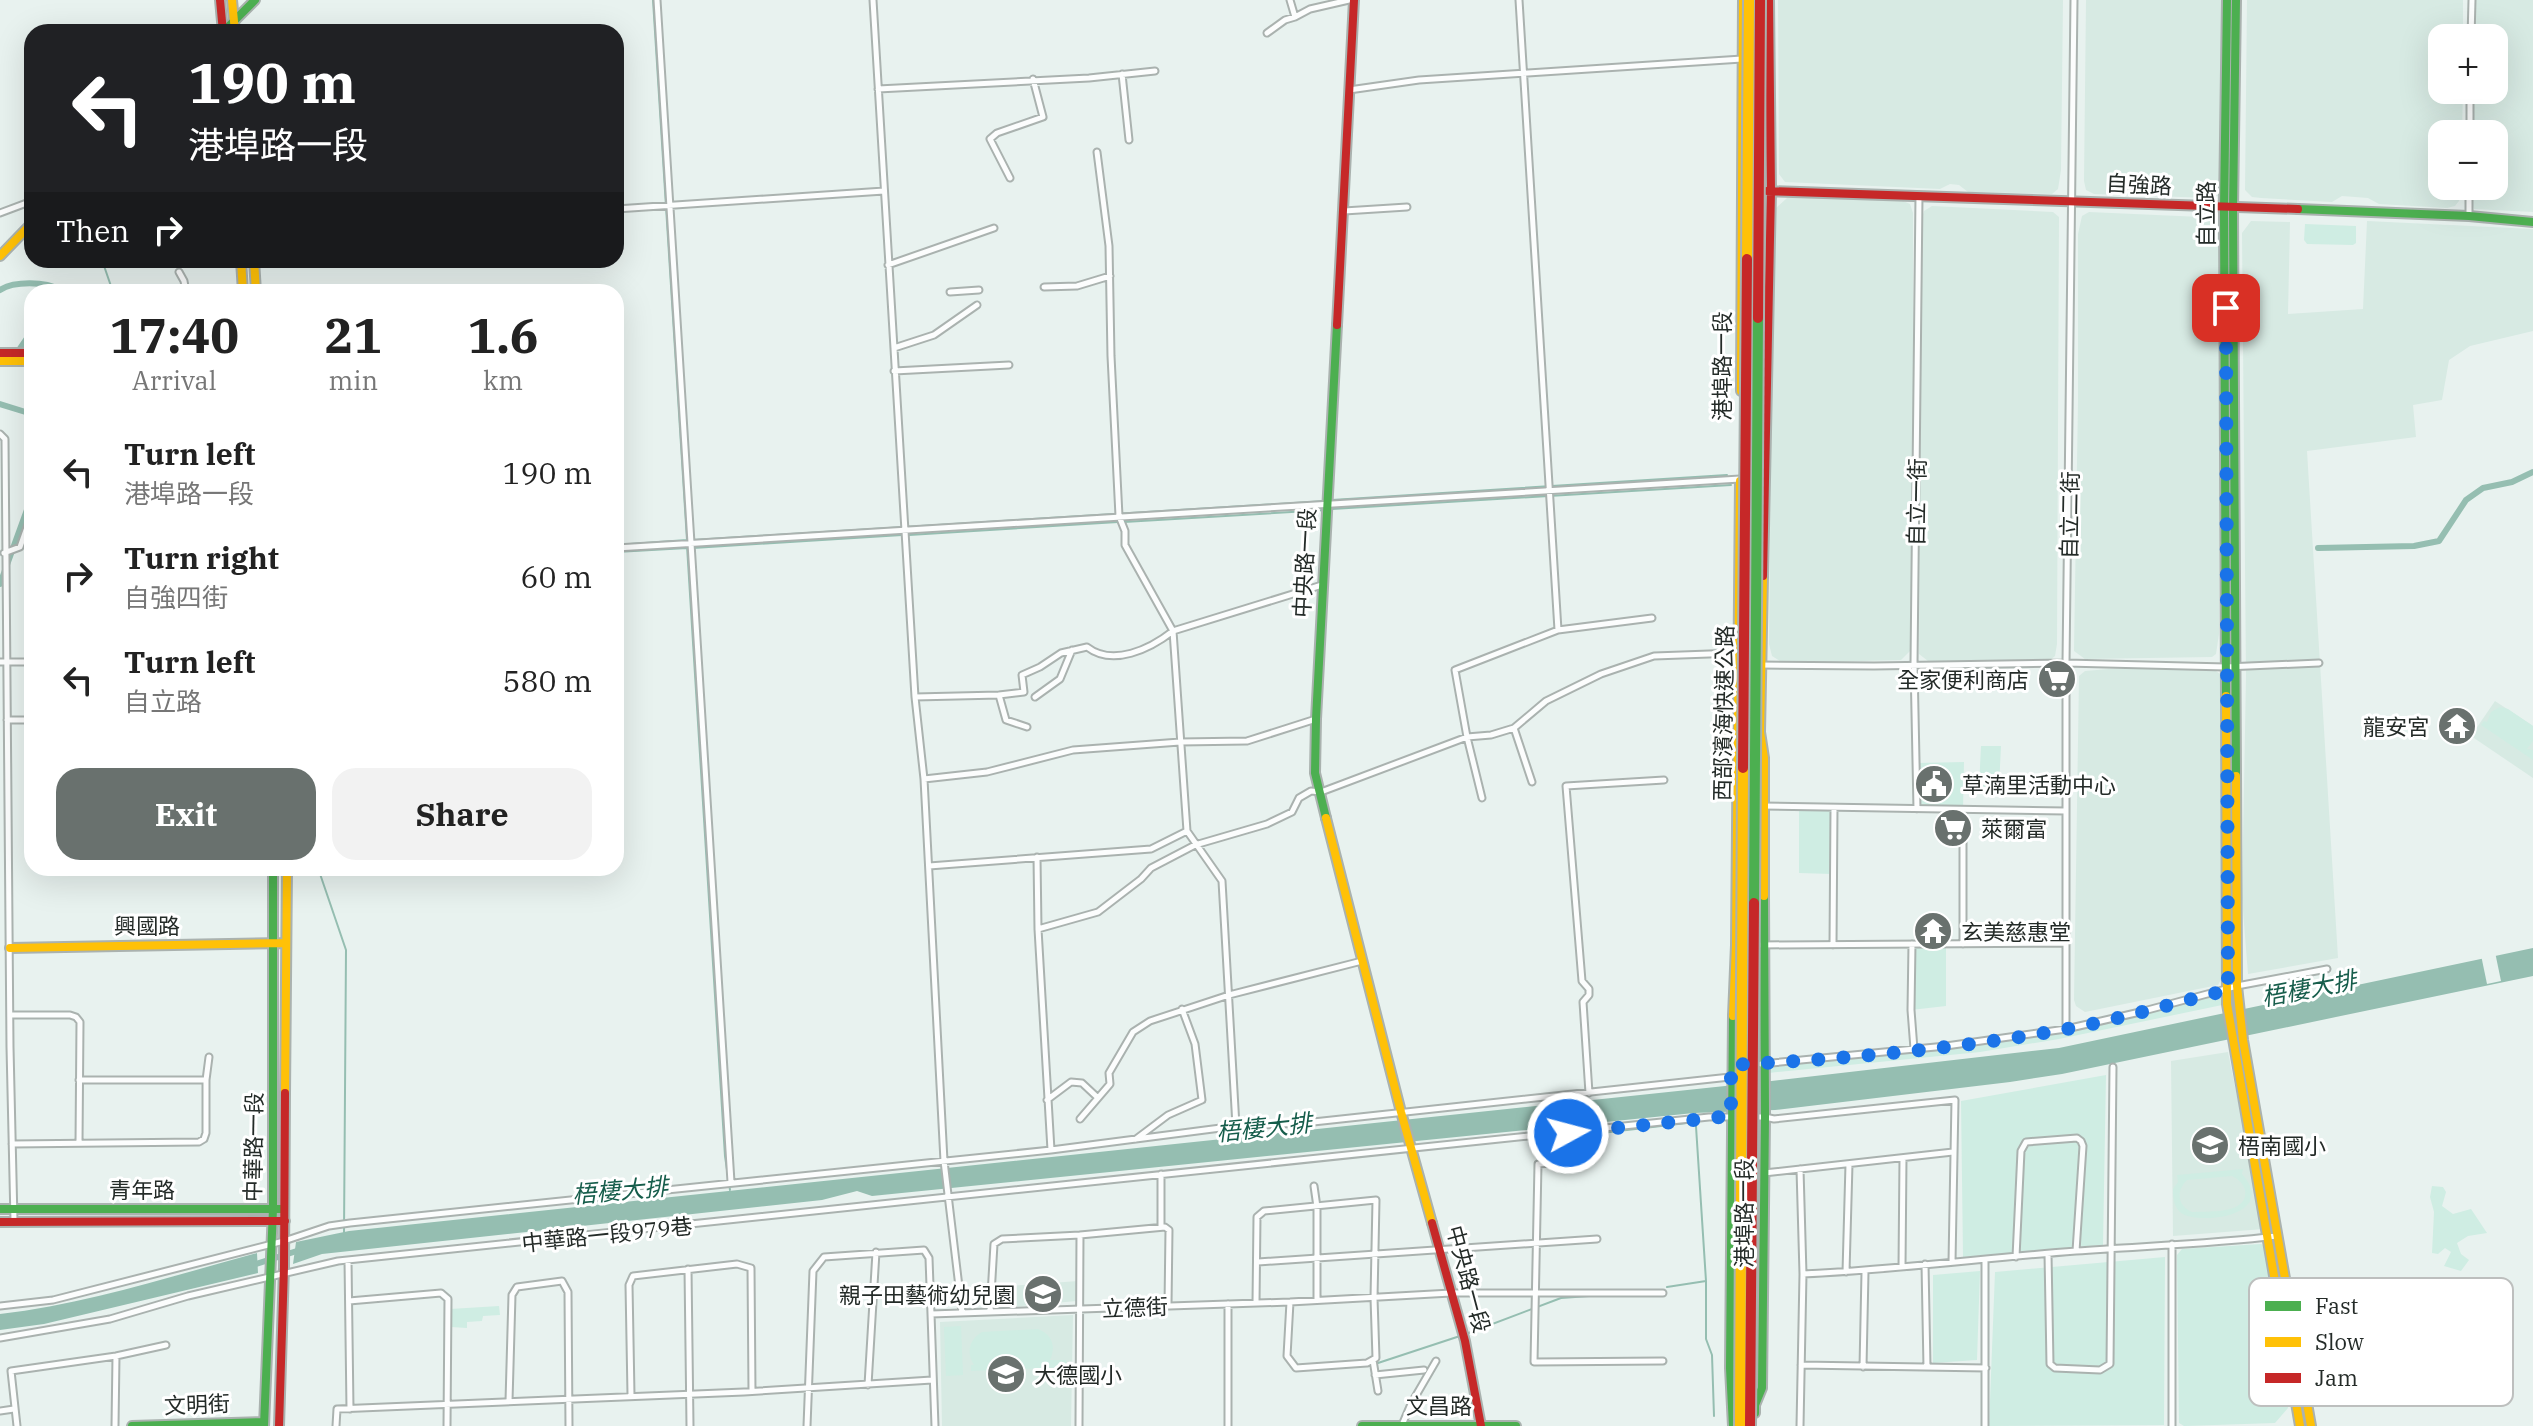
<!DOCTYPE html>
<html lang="en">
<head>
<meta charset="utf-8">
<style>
	:root { --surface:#fff; --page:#f2f2f2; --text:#222; --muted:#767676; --accent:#69716e }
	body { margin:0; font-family:"IBM Plex Serif","Noto Sans TC",serif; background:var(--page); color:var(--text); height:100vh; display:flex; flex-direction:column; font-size:30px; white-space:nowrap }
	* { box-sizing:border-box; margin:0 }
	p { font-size:26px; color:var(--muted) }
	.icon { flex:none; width:44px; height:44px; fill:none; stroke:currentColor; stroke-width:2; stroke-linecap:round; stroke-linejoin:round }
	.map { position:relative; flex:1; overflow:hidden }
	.side { position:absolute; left:24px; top:284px; width:600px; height:592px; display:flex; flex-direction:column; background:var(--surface); border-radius:24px; box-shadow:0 8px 32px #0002 }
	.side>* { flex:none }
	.top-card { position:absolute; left:24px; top:24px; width:600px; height:244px; border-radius:24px; box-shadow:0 8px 32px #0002; background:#202124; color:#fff; overflow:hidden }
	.buttons { position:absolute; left:2428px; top:24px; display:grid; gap:16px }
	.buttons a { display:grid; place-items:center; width:80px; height:80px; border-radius:16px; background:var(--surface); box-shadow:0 8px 32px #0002; font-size:40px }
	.pin { position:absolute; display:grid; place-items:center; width:68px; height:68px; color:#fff; margin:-34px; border-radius:16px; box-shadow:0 4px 12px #0006 }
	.me { position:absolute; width:88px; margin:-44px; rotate:83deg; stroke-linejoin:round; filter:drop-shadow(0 0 6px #0008) }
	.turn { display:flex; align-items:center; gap:28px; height:168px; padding:0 32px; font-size:36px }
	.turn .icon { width:104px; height:104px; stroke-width:2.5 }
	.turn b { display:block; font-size:56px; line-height:68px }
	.then { display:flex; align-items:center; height:76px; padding:0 32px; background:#0003; gap:16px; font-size:30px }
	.eta { display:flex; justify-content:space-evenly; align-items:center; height:136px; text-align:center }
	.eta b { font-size:48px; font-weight:700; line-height:56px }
	.cta { display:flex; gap:16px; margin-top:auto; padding:16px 32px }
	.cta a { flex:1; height:92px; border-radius:24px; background:var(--accent); color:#fff; font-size:32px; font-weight:700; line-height:92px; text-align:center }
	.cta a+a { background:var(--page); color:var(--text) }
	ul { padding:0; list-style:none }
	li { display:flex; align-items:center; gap:24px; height:104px; padding:0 32px }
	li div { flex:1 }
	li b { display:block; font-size:30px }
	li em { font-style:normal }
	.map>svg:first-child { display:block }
	.built { fill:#d7eae3 }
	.green { fill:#cfede3; fill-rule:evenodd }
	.water { fill:#95beb1 }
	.pier { fill:#e8f2ef }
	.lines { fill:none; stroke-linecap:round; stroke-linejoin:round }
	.stream { stroke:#95beb1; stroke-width:2 }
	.canal { stroke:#95beb1; stroke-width:6 }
	.street-casing { stroke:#aab2af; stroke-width:9 }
	.fast-casing { stroke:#aab2af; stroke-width:12 }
	.slow-casing { stroke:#aab2af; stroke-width:12 }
	.jam-casing { stroke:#aab2af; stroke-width:12 }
	.street { stroke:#fcfdfd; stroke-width:5 }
	.fast { stroke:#4caf50; stroke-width:8 }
	.slow { stroke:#ffc107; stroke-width:8 }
	.jam { stroke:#c62828; stroke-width:8 }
	.fast-bridge-casing { stroke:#aab2af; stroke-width:14; stroke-linecap:butt }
	.slow-bridge-casing { stroke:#aab2af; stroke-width:14; stroke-linecap:butt }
	.jam-bridge-casing { stroke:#aab2af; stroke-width:14; stroke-linecap:butt }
	.fast-bridge { stroke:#4caf50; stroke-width:10 }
	.slow-bridge { stroke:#ffc107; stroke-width:10 }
	.jam-bridge { stroke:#c62828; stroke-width:10 }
	.route { stroke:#1a73e8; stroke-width:14; stroke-dasharray:0 25.2 }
	.labels { text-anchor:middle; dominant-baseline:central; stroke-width:6; stroke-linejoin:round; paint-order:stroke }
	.street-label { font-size:22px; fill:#242b28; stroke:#fff }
	.poi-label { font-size:22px; fill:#242b28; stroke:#fff; text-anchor:start }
	.water-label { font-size:24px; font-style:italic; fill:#165d4b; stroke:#fff }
	.key { fill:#fff; stroke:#bdbfbe; stroke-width:2 }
	.key-label { font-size:22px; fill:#242b28 }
</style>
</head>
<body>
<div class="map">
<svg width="2533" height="1426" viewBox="0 0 2533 1426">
	<rect width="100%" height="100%" fill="#e8f2ef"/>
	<!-- built -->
	<path class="built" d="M1778 0H2063L2061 170 2058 189 2052 194 2020 193 1968 192 1959 185 1950 184 1940 189 1785 182 1779 174Z
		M2086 0H2224L2222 189 2218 196 2211 198 2094 194 2086 190 2084 181Z
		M2247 0H2463V38H2442V90H2463L2462 134H2442V186H2462L2459 201 2455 206 2447 208 2379 204 2368 198 2342 196 2332 202 2261 198 2252 197 2245 190Z
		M2474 0H2533V212L2474 209 2470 201V186H2494V134H2471L2472 90H2494V38H2473Z
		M1808 197 1901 200 1910 204 1913 213V648L1901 660 1783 663 1772 656 1769 644 1772 337 1776 208 1787 198Z
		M1932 206 2053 212 2059 217 2057 644 2055 656 2049 661H1928L1919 654 1921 221 1924 211Z
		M2089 212 2201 217 2215 222 2219 232V634L2216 654 2212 657 2085 659 2074 651 2078 401V234L2082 216Z
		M2251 221 2290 222 2288 314 2363 309 2367 221 2533 229V331L2470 346 2449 360 2442 400 2413 405 2416 437 2307 451 2338 958 2248 974 2242 898 2246 676 2242 233Z
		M2212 668 2220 674 2223 696 2222 934 2225 972 2218 985 2085 1012 2076 1006 2074 1000 2079 676 2085 671 2109 669Z
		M2495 701 2533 726V778L2471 736Z
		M2228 1052 2264 1229 2173 1236 2171 1061Z
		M1078 1281 1077 1301 1010 1307 1008 1286Z
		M1073 1315 1071 1426H942L940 1322Z"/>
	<!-- green -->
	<path class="green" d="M2305 224 2356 226V243L2353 245 2307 244 2304 240Z
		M2500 707 2508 709 2533 726V741L2527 749 2533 750V760L2481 725 2484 721 2487 722 2491 712Z
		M1981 746H2001L1999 787H1979Z
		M1964 762 1963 810 1917 809V763Z
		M1799 807 1834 808 1832 874 1799 873Z
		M1912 944H1946V1006L1911 1010Z
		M2222 993 2227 1004 2059 1039 1980 1052 1768 1073 1770 1063 1921 1050 2056 1030Z
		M2106 1075 2103 1245 1963 1257 1961 1101Z
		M2243 1169 2242 1174C2280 1217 2195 1226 2180 1212 2174 1206 2173 1198 2173 1189L2178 1182 2177 1175ZM2232 1176C2238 1179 2243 1183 2245 1190 2249 1215 2207 1211 2192 1212 2177 1206 2176 1191 2187 1180Z
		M2432 1186 2443 1187 2446 1192 2442 1206 2453 1214 2471 1209 2487 1233 2468 1236 2457 1243 2461 1254 2469 1260 2461 1271 2444 1266 2451 1252 2445 1248 2438 1254 2432 1253 2434 1212 2430 1197Z
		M2261 1244 2267 1247 2288 1408 2275 1423 2184 1426 2179 1423 2177 1255 2182 1249Z
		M2165 1257 2164 1425 1989 1426 1995 1272Z
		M1980 1271 1977 1360 1933 1363V1275Z
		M499 1306 500 1315 483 1316 482 1321 467 1322V1328L451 1327 450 1309Z
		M961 1326 963 1375 946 1376 944 1327Z
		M1038 1329C1053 1335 1056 1347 1050 1360H1066L1067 1367 971 1371V1365H974C966 1352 969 1340 982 1332Z"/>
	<!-- water -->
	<path class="water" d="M2533 948V976L2062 1074 2010 1082 1775 1110 1694 1113 872 1196 857 1191 822 1200 322 1254 293 1264 296 1242 349 1231 1763 1082 2059 1048Z
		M257 1253 258 1273 44 1324 0 1330V1314C87 1304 172 1276 257 1253Z"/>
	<!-- pier -->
	<path class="pier" d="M2495 952 2501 981 2487 984 2481 955Z"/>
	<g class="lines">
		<!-- stream -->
		<path class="stream" d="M653 0 687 540
			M102 260 113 292
			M1332 500 1727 475
			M1332 509 1731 485
			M1124 522 1326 510
			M909 535 1118 522
			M693 540 1325 501
			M616 545 687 540
			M687 546 725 1156 730 1190
			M693 548 902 535
			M616 552 687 548
			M318 868 346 950 344 1234
			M1695 1111 1706 1281V1339L1712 1355 1714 1416
			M1593 1134 1695 1122
			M1667 1287 1706 1281
			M1466 1334 1561 1298 1589 1296
			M1378 1363 1460 1336"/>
		<!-- canal -->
		<path class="canal" d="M0 290C13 281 46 281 60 290L59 292
			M19 350 32 331
			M0 404 32 414
			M2318 548 2414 546 2439 541 2466 500 2483 488 2512 482 2533 472
			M0 584 32 496
			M253 1265 300 1250"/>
		<!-- street casing -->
		<g class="street-casing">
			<path id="street" d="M657 0 731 1182
				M873 0 915 697 924 779 944 1161 962 1312
				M1290 0 1295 17 1310 9 1349 0
				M1519 0 1558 630
				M1267 33 1285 20 1295 17
				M2471 38 2472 0
				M1122 74 1129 140
				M878 89 1089 78 1155 71
				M1349 90 1419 80 1742 59
				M2470 134V90
				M1097 152 1109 246 1111 356 1119 516 1125 531V545L1173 631 1187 831 1222 881 1236 1126
				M1010 178 990 139 997 133 1043 117 1033 79
				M616 209 884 191
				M1344 211 1407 207
				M0 213 32 201
				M2469 215V186
				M888 265 994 228
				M179 272 184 281 186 292
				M1044 287 1077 286 1110 276
				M950 292 979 290
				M894 348 934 335 977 305
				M894 371 1009 365
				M0 434 5 439 10 1047 14 1221
				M616 548 1740 479
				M4 553 20 547 32 513
				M0 662H32
				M1760 665 1874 666 2066 663 2226 667 2319 663
				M999 695 1006 720 1027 727
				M915 697 999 695 1024 692 1022 675 1040 667 1061 653 1087 647C1113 667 1150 649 1173 631L1322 585
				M1035 697 1060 679 1072 650
				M7 720H32
				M1514 728 1532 782
				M924 779 987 772 1073 750 1180 742 1247 741 1316 719
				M1482 798 1467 737 1455 670 1558 630 1652 618
				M1762 806 2065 811
				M1917 809 1914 664 1919 196
				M1963 810V944
				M1037 857 1038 929 1051 1150
				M929 866 1151 849 1187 831
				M1038 929 1098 912 1141 879 1151 868 1195 845 1267 824 1292 812 1299 798 1311 791 1321 792 1467 737 1491 735 1514 728 1546 701 1601 674 1654 656 1737 653
				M1912 944 1911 1010 1914 1049
				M1761 945 2064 943
				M1833 945 1834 808
				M10 1015H70L76 1017 80 1022 79 1143
				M2066 1029V663L2074 0
				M1761 1064 1946 1046 2066 1029 2140 1012 2237 986 2327 969
				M79 1080H206
				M1589 1093 1583 1002 1589 995V989L1582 981 1566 786 1664 780
				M1047 1100 1071 1082 1082 1083 1097 1097
				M1080 1119 1110 1084 1109 1073 1133 1032 1150 1021 1229 995 1362 961
				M1136 1139 1168 1115 1202 1100 1195 1044 1182 1009
				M12 1144 199 1142 204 1139 206 1133V1080L209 1057
				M1592 1160 1538 1164 1534 1362 1663 1361
				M1764 1173 1953 1152
				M1161 1174V1227
				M1314 1186 1317 1207V1300
				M1080 1235 1165 1227 1169 1230 1168 1306
				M2048 1254 2050 1364 2055 1368 2100 1370 2110 1364 2113 1067
				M2016 1257 2021 1151 2026 1142 2077 1138 2081 1141 2083 1146 2076 1251
				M348 1260 350 1409
				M1985 1260V1426
				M1258 1262 1597 1239
				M1925 1264 1927 1367
				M1902 1267 1903 1158
				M688 1269 690 1426
				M1846 1272 1849 1164
				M1803 1274C1894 1270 1985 1258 2076 1251 2143 1246 2211 1244 2277 1236
				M349 1301 441 1293 448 1299 447 1426
				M1256 1303 1257 1217 1264 1211 1376 1200 1374 1298 1376 1358 1367 1363 1296 1368 1287 1356 1290 1302
				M1228 1304V1426
				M0 1306 53 1300 284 1241 329 1226 350 1223 1051 1150 1236 1126 1304 1123 1730 1077
				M990 1312 994 1244 1002 1239 1080 1235 1079 1426
				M931 1314 1290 1302 1451 1293H1663
				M0 1338 110 1319 188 1296 338 1261 1709 1117H1765L1774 1119 1955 1100 1952 1262
				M1373 1360 1378 1391
				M1801 1365 1986 1368
				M1863 1367 1865 1272
				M1375 1375 1424 1370
				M868 1385 876 1252
				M631 1395 629 1285 633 1276 737 1264 751 1268 752 1391
				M509 1401 512 1295 517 1287 562 1281 568 1292 569 1426
				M0 1411 14 1409
				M1402 1425 1411 1404 1436 1361
				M17 1426 11 1371 116 1356 166 1345
				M115 1426 116 1356
				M336 1426 337 1409 744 1392 932 1380
				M807 1426 813 1271 824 1257 924 1250 929 1258 935 1426
				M1800 1426 1803 1274 1800 1169
				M2172 1426V1244"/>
		</g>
		<!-- fast casing -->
		<g class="fast-casing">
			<path id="fast" d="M223 32 255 0
				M2298 209 2469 216 2533 222
				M2226 696 2224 208 2227 0
				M2236 776 2233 209 2236 0
				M1326 818 1315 773 1316 719 1337 325
				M0 1209H280
				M1755 1413V1405L1762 1388 1765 1117 1764 896
				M132 1426 264 1422
				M264 1426 273 1209V868
				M1362 1426H1516
				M1733 1426 1730 1368 1733 1016"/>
		</g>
		<!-- slow casing -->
		<g class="slow-casing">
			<path id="slow" d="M232 0 235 32
				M0 256 32 223
				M241 260 243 292
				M254 260 256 292
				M0 361H32
				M1741 391 1743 0
				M1763 576 1760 732 1764 758V896
				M2226 696 2227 1004 2300 1426
				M2236 776 2237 986 2243 1040 2311 1426
				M1326 818 1401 1112 1432 1223
				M10 948 285 943
				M1746 990 1748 785 1751 772
				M1733 1016 1736 945 1740 481
				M285 1093 287 868"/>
		</g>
		<!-- jam casing -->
		<g class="jam-casing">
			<path id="jam" d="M220 0 223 32
				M1767 191 2298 209
				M1337 325 1354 0
				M0 353H32
				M1763 576 1771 191 1769 0
				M0 1222 285 1221
				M1432 1223 1465 1341 1481 1426
				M279 1426 284 1267 285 1093"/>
		</g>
		<!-- street -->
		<use href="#street" class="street"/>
		<!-- fast -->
		<use href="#fast" class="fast"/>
		<!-- slow -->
		<use href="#slow" class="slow"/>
		<!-- jam -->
		<use href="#jam" class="jam"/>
		<!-- fast-bridge casing -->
		<g class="fast-bridge-casing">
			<path id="fast-bridge" d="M1754 903 1758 318"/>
		</g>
		<!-- slow-bridge casing -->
		<g class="slow-bridge-casing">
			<path id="slow-bridge" d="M1747 259 1749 0
				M1740 1426 1743 768"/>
		</g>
		<!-- jam-bridge casing -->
		<g class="jam-bridge-casing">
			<path id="jam-bridge" d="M1758 318 1760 0
				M1743 768 1747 259
				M1750 1426 1754 903"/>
		</g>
		<!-- fast-bridge -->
		<use href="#fast-bridge" class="fast-bridge"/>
		<!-- slow-bridge -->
		<use href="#slow-bridge" class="slow-bridge"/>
		<!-- jam-bridge -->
		<use href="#jam-bridge" class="jam-bridge"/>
	</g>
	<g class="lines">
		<!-- route -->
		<path class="route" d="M1568 1133 1731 1116V1065C1843 1059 1957 1049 2067 1029 2121 1019 2174 1003 2228 990L2226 308"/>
	</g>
	<!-- icons -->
	<defs>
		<g id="supermarket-disc" transform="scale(2)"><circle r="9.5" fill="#69716e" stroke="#fff"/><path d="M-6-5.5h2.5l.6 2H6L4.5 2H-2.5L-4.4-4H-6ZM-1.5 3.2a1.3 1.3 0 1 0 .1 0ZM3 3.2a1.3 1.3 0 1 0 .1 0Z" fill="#fff"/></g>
		<g id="temple-disc" transform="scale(2)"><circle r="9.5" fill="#69716e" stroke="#fff"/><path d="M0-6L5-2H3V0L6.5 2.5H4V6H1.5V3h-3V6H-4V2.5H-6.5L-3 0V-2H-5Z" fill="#fff"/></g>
		<g id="civic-disc" transform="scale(2)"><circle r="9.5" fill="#69716e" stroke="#fff"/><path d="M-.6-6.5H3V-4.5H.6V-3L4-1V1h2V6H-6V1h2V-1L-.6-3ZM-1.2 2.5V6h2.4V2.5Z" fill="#fff"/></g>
		<g id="school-disc" transform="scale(2)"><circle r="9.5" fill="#69716e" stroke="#fff"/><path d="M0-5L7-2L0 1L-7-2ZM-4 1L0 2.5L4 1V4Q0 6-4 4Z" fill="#fff"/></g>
	</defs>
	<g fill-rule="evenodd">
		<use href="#supermarket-disc" x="2057" y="679"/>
		<use href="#temple-disc" x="2457" y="726"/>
		<use href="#civic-disc" x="1934" y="784"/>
		<use href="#supermarket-disc" x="1953" y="828"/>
		<use href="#temple-disc" x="1933" y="931"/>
		<use href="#school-disc" x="2210" y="1145"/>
		<use href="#school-disc" x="1043" y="1294"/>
		<use href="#school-disc" x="1006" y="1374"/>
	</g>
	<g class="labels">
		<!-- street labels -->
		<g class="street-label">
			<text transform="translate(2139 184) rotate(3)">自強路</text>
			<text transform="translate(2205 214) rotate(-90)">自立路</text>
			<text transform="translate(1721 366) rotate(-90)">港埠路一段</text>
			<text transform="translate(1916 502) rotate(-89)">自立一街</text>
			<text transform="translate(2069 515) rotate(-89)">自立二街</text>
			<text transform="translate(1304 563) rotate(-87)">中央路一段</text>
			<text transform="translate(1723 713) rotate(-89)">西部濱海快速公路</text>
			<text x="147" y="925">興國路</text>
			<text transform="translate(253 1147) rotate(-89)">中華路一段</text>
			<text x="142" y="1189">青年路</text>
			<text transform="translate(1743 1213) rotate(-90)">港埠路一段</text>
			<text transform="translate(607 1234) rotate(-6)">中華路一段979巷</text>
			<text transform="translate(1469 1279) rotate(75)">中央路一段</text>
			<text transform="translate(1135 1307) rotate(-2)">立德街</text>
			<text transform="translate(197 1404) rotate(-2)">文明街</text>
			<text x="1439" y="1405">文昌路</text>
		</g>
		<!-- poi labels -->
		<g class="poi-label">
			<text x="2029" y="679" text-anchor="end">全家便利商店</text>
			<text x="2429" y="726" text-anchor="end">龍安宮</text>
			<text x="1962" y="784">草湳里活動中心</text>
			<text x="1981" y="828">萊爾富</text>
			<text x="1961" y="931">玄美慈惠堂</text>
			<text x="2238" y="1145">梧南國小</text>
			<text x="1015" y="1294" text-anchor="end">親子田藝術幼兒園</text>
			<text x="1034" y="1374">大德國小</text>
		</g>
		<!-- water labels -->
		<g class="water-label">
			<text transform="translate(2309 988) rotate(-11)">梧棲大排</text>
			<text transform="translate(1264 1127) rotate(-6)">梧棲大排</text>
			<text transform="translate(620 1190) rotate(-5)">梧棲大排</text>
		</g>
	</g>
	<!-- legend -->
	<rect x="2249" y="1278" width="264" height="128" rx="12" class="key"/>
	<rect x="2265" y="1301" width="36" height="10" fill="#4caf50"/>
	<rect x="2265" y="1337" width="36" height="10" fill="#ffc107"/>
	<rect x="2265" y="1373" width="36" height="10" fill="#c62828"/>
	<g class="key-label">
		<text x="2315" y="1314">Fast</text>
		<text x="2315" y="1350">Slow</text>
		<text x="2315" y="1386">Jam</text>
	</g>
</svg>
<div class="buttons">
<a>+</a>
<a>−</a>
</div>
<div class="pin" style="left:2226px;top:308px;background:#d93025"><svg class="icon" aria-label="arrive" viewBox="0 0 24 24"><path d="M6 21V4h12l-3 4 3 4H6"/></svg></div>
<svg class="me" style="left:1568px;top:1133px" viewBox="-20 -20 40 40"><circle r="17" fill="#1a73e8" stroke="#fff" stroke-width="3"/><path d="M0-11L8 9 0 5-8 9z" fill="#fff"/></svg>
<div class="top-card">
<div class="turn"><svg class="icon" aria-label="left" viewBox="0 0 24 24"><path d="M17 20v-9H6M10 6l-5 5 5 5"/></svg><div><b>190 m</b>港埠路一段</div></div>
<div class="then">Then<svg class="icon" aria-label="right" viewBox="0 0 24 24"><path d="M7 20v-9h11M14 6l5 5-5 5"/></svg></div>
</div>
<section class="side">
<div class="eta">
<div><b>17:40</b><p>Arrival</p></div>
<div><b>21</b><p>min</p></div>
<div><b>1.6</b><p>km</p></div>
</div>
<ul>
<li><svg class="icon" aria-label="left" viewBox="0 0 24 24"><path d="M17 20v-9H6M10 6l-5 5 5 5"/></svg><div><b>Turn left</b><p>港埠路一段</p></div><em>190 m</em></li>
<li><svg class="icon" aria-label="right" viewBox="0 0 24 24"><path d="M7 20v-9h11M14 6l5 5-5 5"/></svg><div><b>Turn right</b><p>自強四街</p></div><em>60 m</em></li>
<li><svg class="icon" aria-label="left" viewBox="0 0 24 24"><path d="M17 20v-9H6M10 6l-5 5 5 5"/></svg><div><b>Turn left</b><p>自立路</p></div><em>580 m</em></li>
</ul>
<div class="cta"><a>Exit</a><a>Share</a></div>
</section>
</div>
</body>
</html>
